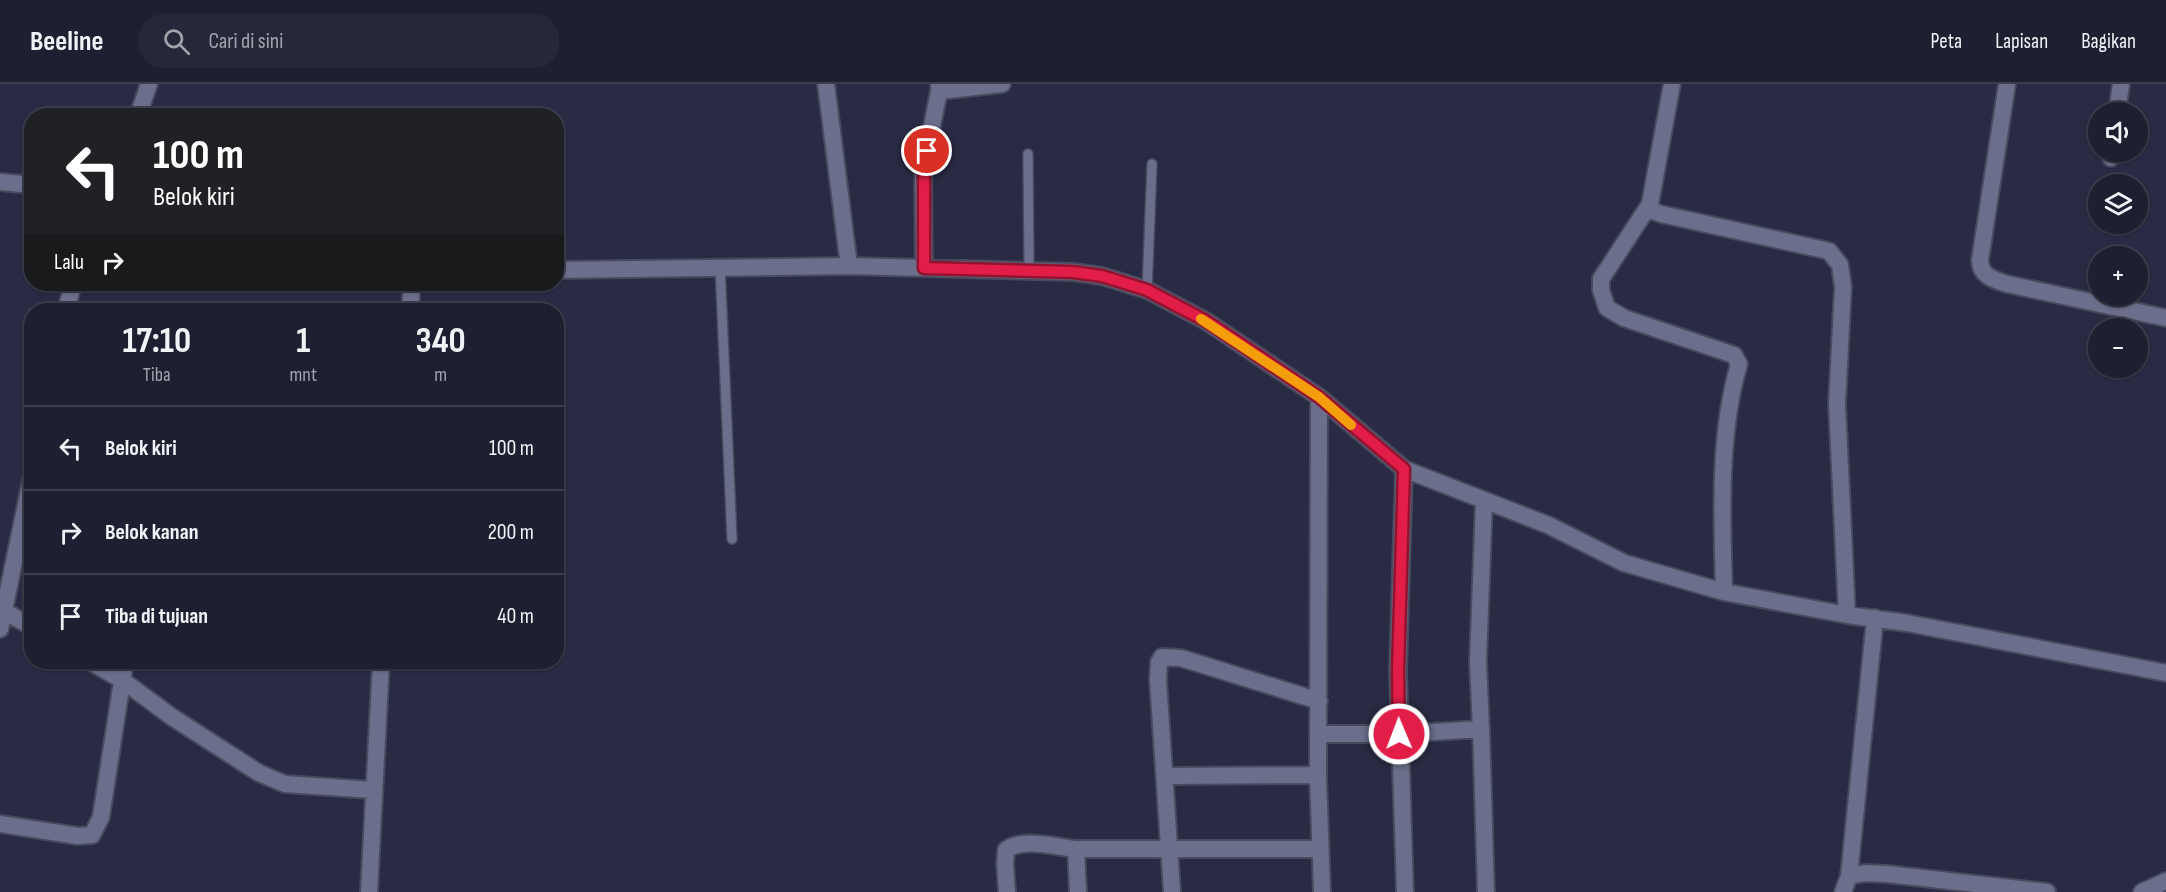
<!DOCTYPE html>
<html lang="id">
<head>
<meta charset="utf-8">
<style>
	:root { --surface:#1e2032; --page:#26283a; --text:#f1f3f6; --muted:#a1a3ac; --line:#3c3e4d }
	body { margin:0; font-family:"Sofia Sans Condensed",sans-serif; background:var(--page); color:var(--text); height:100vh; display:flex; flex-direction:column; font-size:22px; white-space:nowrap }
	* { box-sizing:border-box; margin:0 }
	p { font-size:20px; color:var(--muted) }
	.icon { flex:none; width:33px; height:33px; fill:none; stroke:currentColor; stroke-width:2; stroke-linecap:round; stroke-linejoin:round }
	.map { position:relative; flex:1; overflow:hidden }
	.details { position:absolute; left:24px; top:219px; width:540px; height:366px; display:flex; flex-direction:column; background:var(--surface); border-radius:24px; box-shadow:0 2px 4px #0004,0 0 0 2px var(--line) }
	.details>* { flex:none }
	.banner { position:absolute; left:24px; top:24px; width:540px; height:183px; border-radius:24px; box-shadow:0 2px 4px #0004,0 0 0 2px var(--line); background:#202124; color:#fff; overflow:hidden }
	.controls { position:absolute; left:2088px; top:18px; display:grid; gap:12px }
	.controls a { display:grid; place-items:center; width:60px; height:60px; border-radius:50%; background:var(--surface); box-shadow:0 2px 4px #0004,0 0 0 2px var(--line); font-size:30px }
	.pin { position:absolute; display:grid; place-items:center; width:51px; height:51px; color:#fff; margin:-26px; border:3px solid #fff; border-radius:50%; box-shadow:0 2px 6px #0007 }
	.me { position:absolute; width:66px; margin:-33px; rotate:359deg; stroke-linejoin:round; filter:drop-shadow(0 0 4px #0008) }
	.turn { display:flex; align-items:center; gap:21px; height:126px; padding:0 30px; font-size:27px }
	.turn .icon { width:78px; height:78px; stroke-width:2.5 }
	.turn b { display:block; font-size:42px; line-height:51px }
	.then { display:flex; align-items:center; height:57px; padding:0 30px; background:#0003; gap:12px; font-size:22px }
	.eta { display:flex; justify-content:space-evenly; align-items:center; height:102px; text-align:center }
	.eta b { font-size:36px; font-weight:700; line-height:42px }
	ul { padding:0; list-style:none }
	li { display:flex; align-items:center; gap:18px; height:84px; padding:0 30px; border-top:2px solid var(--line) }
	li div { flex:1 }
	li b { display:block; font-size:22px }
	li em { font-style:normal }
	header { display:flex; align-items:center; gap:36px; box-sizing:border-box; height:84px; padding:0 30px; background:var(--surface); border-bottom:2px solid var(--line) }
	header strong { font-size:28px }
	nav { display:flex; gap:33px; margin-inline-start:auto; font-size:21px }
	.search { width:420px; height:54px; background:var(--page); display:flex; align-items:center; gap:15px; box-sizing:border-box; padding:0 21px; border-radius:24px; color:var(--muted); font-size:22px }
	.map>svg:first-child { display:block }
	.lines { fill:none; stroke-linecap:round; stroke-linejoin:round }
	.service-casing { stroke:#47495d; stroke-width:12 }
	.minor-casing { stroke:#47495d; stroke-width:20 }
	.service { stroke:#6b6f8b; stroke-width:9 }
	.minor { stroke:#6b6f8b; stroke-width:16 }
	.route-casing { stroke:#92132f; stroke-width:15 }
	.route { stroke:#e11d48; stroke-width:10 }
	.slow { stroke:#f59e0b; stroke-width:10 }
</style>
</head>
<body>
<header>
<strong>Beeline</strong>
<div class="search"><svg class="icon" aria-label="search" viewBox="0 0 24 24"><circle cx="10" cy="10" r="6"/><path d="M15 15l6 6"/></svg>Cari di sini</div>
<nav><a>Peta</a><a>Lapisan</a><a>Bagikan</a></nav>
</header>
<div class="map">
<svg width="2166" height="808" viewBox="0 0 2166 808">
	<rect width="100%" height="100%" fill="#282b43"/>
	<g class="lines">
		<!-- service casing -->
		<g class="service-casing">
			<path id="service" d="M1028 70 1029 187
				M720 182 732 455
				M1147 206 1152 80"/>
		</g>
		<!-- minor casing -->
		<g class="minor-casing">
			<path id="minor" d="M826 0 849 182
				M1672 0 1650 120 1601 195V206L1607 224 1624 234 1734 271 1739 280C1718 351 1722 435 1724 508
				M2007 0 1980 176C1980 192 1994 196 2007 200L2166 234
				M939 7 1002 0
				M2117 28 2121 0
				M138 32 149 0
				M2111 74V68
				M0 98 32 101
				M1650 120 1653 127 1661 130 1829 167 1840 181 1843 203 1837 320 1847 531
				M924 184 923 87 939 7V0
				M556 186 849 182 1073 188 1102 192 1147 206 1206 237 1319 313 1404 385 1548 441 1624 479 1724 508 1847 531 1907 539 2166 589
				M66 226 73 200
				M410 226 412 200
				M1319 313 1318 691 1322 808
				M1404 385 1398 587 1405 808
				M4 527 32 543
				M0 545 32 392
				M91 578 122 596 172 633 259 689 285 700 373 706
				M1481 645 1486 808
				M1319 650H1399L1481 645 1478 578 1484 417
				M1165 692 1318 691
				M0 740 78 752 92 751 101 733 125 578
				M1849 792 1875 534
				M369 808 381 578
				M1007 808 1005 780 1006 766C1023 753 1056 763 1076 765
				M1078 808 1076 765H1320
				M1172 808 1158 596 1159 578 1162 573 1181 574 1319 617
				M1843 808 1849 792 1865 789 1887 790 2047 808
				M2142 808 2166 797"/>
		</g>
		<!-- service -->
		<use href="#service" class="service"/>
		<!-- minor -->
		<use href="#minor" class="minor"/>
	</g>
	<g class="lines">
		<!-- route casing -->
		<g class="route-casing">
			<path id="route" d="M927 67 924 87V184L1073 188 1102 192 1147 206 1206 237 1319 313 1404 385 1398 587 1399 650"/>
		</g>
		<!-- route -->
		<use href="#route" class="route"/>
		<!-- slow -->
		<path class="slow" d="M1201 235 1319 313 1351 341"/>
	</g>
</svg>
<div class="controls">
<a><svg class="icon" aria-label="sound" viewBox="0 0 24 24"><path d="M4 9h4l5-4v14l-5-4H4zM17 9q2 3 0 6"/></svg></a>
<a><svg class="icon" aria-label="layers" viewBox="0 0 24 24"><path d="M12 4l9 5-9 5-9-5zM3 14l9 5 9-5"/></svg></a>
<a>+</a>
<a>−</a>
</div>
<div class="pin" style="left:927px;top:67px;background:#d93025"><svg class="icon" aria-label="arrive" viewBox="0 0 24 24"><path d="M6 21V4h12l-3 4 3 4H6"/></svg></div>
<svg class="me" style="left:1399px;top:650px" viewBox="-20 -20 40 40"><circle r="17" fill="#e11d48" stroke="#fff" stroke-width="3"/><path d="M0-11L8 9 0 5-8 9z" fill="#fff"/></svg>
<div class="banner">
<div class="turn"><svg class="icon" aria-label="left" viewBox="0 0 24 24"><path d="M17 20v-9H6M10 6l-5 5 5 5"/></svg><div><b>100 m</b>Belok kiri</div></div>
<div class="then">Lalu<svg class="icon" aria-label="right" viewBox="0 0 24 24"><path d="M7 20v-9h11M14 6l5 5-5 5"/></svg></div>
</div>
<section class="details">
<div class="eta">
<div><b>17:10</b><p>Tiba</p></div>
<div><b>1</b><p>mnt</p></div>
<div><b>340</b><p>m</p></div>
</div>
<ul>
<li><svg class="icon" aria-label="left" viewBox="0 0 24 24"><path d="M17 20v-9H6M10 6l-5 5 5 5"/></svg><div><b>Belok kiri</b></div><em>100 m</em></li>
<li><svg class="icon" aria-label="right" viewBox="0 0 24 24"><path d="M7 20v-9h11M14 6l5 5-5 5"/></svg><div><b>Belok kanan</b></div><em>200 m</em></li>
<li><svg class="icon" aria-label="arrive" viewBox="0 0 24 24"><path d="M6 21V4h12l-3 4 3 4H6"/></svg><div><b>Tiba di tujuan</b></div><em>40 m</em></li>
</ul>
</section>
</div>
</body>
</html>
